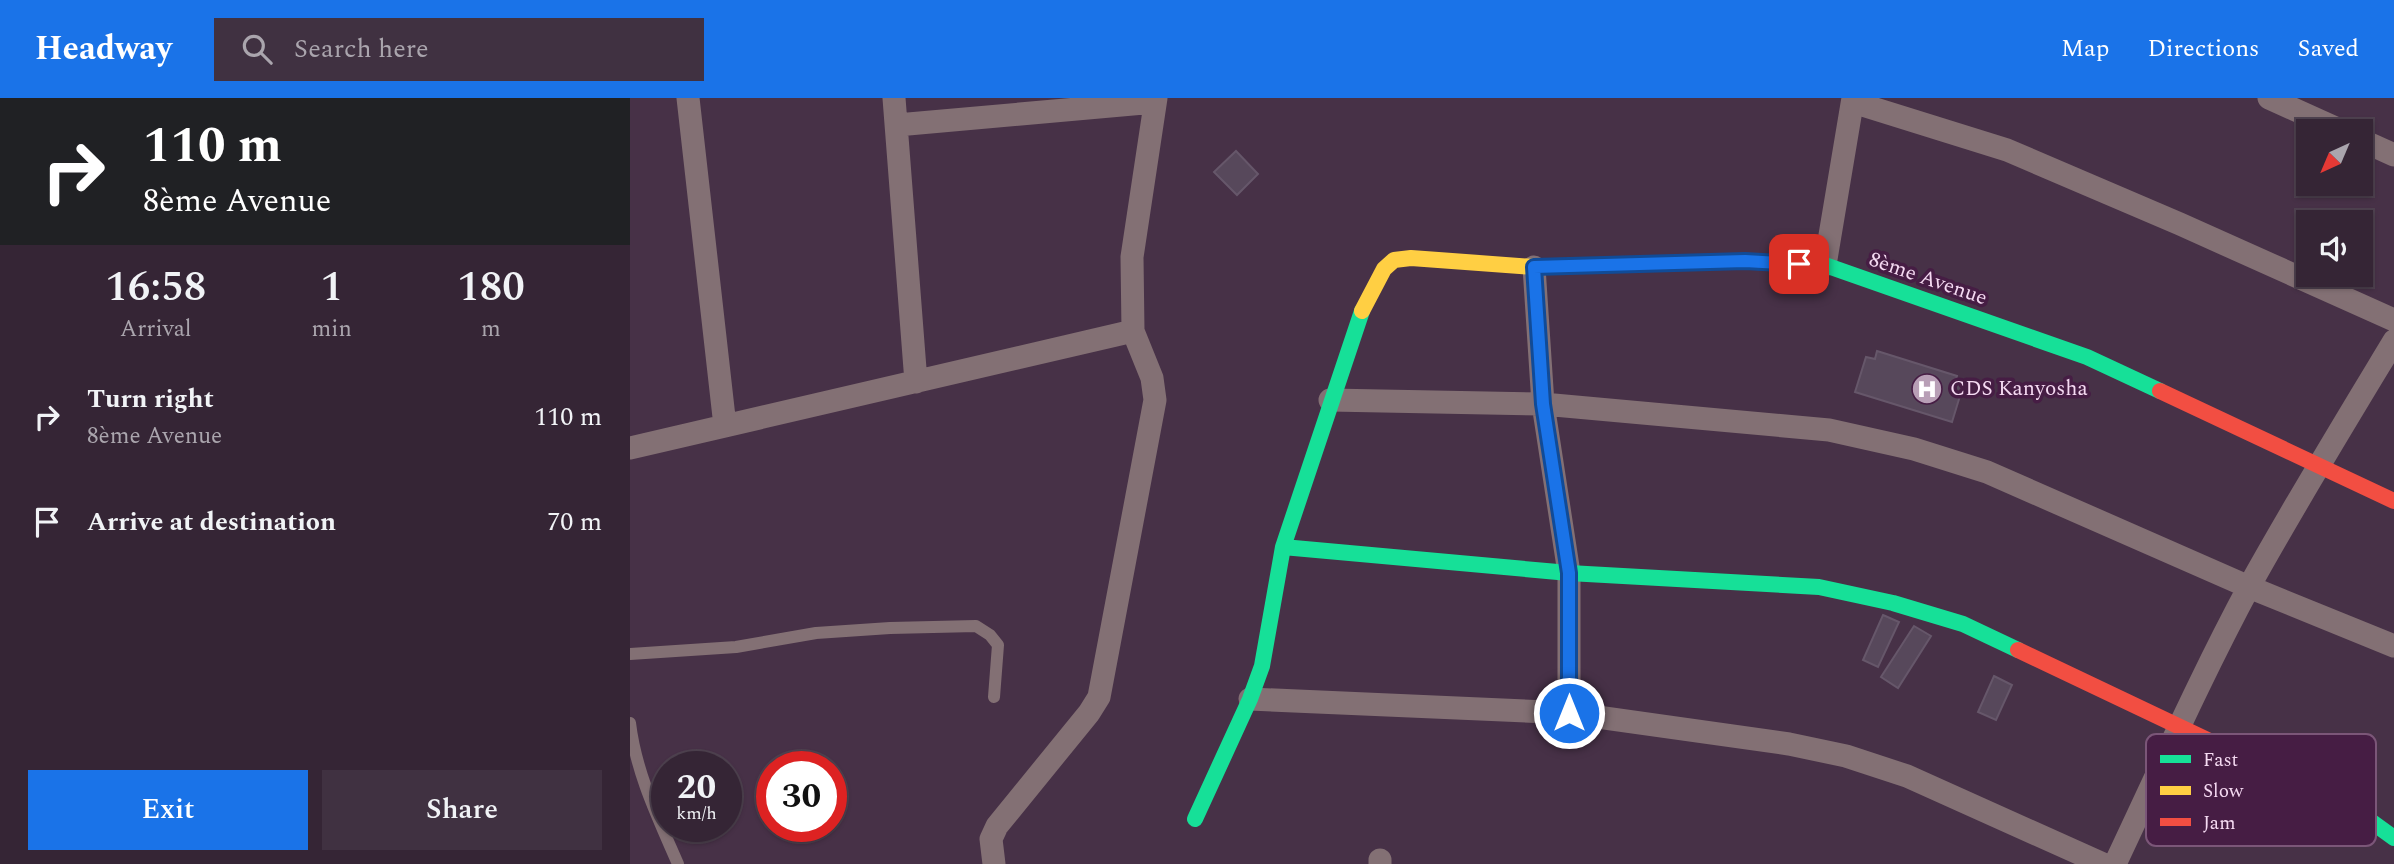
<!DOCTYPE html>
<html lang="en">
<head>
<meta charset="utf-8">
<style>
	:root { --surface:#352535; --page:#403141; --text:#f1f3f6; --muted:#aaa5ad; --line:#4f4250; --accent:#1a73e8 }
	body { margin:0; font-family:Spectral,serif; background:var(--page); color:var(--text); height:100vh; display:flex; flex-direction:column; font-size:26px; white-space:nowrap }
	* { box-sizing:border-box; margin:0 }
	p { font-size:23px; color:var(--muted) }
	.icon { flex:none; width:38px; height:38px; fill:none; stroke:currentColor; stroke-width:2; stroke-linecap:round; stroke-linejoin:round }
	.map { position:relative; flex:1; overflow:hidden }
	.sheet { display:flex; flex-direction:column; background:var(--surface); width:630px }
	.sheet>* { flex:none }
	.banner { background:#202124; color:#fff; overflow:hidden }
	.needle { width:46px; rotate:224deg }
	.buttons { position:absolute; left:1666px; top:21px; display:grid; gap:14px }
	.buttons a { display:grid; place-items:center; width:77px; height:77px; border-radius:0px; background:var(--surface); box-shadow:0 2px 5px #0004,0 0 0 2px var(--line); font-size:35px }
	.speed { position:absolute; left:21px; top:653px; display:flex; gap:14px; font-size:35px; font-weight:700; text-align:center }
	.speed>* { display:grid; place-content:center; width:91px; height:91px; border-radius:50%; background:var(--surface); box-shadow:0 2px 5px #0004,0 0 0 2px var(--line); line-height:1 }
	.speed small { font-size:18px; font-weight:400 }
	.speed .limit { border:10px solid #d22; background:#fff; color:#111 }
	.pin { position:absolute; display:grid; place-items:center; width:60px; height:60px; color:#fff; margin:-30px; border-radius:14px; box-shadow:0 4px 10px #0006 }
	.me { position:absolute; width:77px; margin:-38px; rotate:0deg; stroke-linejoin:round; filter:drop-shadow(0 0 5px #0008) }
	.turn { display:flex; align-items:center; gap:24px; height:147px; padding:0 28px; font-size:32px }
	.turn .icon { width:91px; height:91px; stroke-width:2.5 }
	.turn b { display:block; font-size:49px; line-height:60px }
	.eta { display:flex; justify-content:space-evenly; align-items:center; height:119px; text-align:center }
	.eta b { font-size:42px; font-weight:600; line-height:49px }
	.button { display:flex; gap:14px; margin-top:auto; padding:14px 28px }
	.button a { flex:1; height:80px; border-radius:0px; background:var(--accent); color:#fff; font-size:28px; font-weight:600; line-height:80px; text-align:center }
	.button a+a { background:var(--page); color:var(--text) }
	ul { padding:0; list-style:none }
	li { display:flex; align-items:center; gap:21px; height:105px; padding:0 28px }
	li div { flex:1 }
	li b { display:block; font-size:26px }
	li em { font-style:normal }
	header { display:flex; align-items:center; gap:42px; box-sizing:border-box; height:98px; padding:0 35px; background:var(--accent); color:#fff }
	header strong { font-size:33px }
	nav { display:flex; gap:38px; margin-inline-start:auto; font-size:24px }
	.search { width:490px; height:63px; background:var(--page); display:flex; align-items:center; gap:18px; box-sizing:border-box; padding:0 24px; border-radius:0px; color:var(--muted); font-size:26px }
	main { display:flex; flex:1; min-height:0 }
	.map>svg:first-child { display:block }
	.building { fill:#57485b; stroke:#66576a; stroke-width:2 }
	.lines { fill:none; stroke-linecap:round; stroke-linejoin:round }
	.lane { stroke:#837074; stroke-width:12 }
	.street { stroke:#837074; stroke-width:23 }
	.fast { stroke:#16e098; stroke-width:16 }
	.slow { stroke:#ffcf43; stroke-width:16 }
	.jam { stroke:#f24e42; stroke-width:16 }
	.route-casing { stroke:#114b97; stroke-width:18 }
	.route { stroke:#1a73e8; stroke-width:12 }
	.labels { text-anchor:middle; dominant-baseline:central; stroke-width:7; stroke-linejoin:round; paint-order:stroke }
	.street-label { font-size:21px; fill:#f5daf2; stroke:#461d44 }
	.poi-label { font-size:21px; fill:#f5daf2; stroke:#461d44; text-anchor:start }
	.key { fill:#461d44; stroke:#7b5678; stroke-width:2 }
	.key-label { font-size:19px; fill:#f5daf2 }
</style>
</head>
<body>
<header>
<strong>Headway</strong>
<div class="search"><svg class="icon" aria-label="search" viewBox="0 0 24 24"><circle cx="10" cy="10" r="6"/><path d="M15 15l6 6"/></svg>Search here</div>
<nav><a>Map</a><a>Directions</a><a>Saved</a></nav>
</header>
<main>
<section class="sheet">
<div class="banner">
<div class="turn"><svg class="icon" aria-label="right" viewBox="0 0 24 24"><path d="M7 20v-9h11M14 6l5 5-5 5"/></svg><div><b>110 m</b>8ème Avenue</div></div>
</div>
<div class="eta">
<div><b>16:58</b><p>Arrival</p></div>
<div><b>1</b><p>min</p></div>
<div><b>180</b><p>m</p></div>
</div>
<ul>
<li><svg class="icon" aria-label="right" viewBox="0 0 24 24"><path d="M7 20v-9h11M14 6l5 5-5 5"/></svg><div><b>Turn right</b><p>8ème Avenue</p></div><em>110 m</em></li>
<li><svg class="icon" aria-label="arrive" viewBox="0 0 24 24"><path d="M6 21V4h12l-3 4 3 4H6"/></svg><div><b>Arrive at destination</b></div><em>70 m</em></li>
</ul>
<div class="button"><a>Exit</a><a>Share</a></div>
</section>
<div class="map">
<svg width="1764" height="766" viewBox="0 0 1764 766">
	<rect width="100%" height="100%" fill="#473147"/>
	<!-- building -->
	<path class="building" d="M606 53 628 76 607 97 584 74Z
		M1247 253 1327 278 1325 286 1333 288 1322 324 1225 294 1236 259 1245 261Z
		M1253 517 1269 524 1248 569 1233 562Z
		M1284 528 1301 538 1268 590 1251 579Z
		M1364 578 1382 587 1366 622 1348 614Z"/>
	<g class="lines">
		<!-- lane -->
		<path class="lane" d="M0 556 106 549 186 535 260 530 346 528 360 537 368 547 364 599
			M0 625C6 675 28 720 48 766"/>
		<!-- street -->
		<path class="street" d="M58 0 95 328
			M264 0 286 284
			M1639 0 1712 33
			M1223 4 1377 52 1550 126 1764 222
			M267 27 525 4
			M1731 42 1764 57
			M1195 167 1223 0
			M904 169 913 306 939 475V615
			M700 302 913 306 1199 332 1284 351 1357 374 1619 489 1764 548
			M0 350 503 233 502 159 526 0
			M620 601 939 615 1159 646 1216 658 1277 678 1473 766
			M750 762V766
			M364 766 361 741 367 728 459 615 469 599 525 302 522 280 503 233
			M1485 766C1529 673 1571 578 1620 487 1666 404 1715 324 1764 243"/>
		<!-- fast -->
		<path class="fast" d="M1080 164 1115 163 1195 167 1457 259 1530 293
			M653 449 939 475 1189 489 1263 505 1333 526 1388 552
			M1588 647 1724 711 1764 740
			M565 721 620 601 632 568 653 449 732 213"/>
		<!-- slow -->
		<path class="slow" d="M732 213 754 171 764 162 781 160 904 169 1080 164"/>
		<!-- jam -->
		<path class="jam" d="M1530 293 1764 403
			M1388 552 1588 647"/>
	</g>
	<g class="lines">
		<!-- route casing -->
		<g class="route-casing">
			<path id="route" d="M939 615V475L913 306 904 169 1115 163 1169 166"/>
		</g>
		<!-- route -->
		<use href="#route" class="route"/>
	</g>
	<!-- icons -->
	<defs>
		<g id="hospital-disc" transform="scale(1.575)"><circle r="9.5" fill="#b89fb6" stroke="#461d44"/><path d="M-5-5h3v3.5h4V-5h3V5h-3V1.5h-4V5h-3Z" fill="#fff"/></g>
	</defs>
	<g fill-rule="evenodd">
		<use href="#hospital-disc" x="1297" y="291"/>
	</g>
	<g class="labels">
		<!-- street labels -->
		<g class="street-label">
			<text transform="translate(1298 181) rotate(19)">8ème Avenue</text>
		</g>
		<!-- poi labels -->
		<g class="poi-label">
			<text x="1320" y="291">CDS Kanyosha</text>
		</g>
	</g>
	<!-- legend -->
	<rect x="1516" y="636" width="230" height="112" rx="10" class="key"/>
	<rect x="1530" y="657" width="31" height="8" fill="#16e098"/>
	<rect x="1530" y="688" width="31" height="9" fill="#ffcf43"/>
	<rect x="1530" y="720" width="31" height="8" fill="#f24e42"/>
	<g class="key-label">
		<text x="1573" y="668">Fast</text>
		<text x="1573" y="699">Slow</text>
		<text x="1573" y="731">Jam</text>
	</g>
</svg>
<div class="buttons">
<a><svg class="needle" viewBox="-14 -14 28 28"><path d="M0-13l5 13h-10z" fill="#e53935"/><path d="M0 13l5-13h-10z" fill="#aaa5ad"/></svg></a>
<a><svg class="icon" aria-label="sound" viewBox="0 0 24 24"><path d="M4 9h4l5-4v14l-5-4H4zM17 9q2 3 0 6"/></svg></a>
</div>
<div class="speed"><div>20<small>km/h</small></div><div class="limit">30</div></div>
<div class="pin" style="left:1169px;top:166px;background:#d93025"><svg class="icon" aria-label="arrive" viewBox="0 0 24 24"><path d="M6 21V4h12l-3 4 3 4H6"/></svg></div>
<svg class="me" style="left:939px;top:615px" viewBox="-20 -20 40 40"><circle r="17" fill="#1a73e8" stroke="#fff" stroke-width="3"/><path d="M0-11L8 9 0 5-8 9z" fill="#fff"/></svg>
</div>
</main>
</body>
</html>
